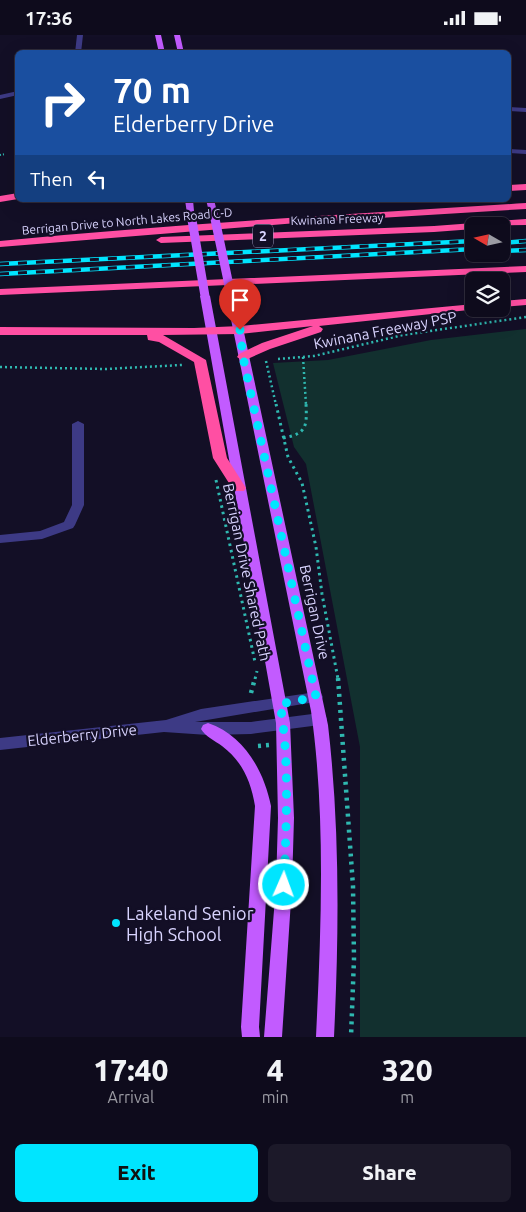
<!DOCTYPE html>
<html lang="en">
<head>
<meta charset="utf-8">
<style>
	:root { --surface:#0e0b1c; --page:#1c1929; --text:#f1f3f6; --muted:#9b9ba3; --line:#2e2b3b; --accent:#00e5ff }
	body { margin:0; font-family:Ubuntu,sans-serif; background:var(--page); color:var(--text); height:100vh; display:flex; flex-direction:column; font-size:19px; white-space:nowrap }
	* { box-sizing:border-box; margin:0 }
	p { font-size:16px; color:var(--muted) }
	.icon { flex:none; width:28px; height:28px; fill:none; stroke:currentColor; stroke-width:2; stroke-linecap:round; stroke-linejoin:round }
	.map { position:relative; height:1002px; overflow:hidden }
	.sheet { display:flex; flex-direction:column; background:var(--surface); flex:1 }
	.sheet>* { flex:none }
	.top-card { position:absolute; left:15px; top:15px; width:496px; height:152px; border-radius:8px; box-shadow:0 5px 20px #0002,0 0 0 1px var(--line); background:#1a4fa0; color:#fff; overflow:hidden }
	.needle { width:32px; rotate:279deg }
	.fabs { position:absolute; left:465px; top:182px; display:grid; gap:10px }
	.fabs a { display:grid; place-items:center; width:45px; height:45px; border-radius:8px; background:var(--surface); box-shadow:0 5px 20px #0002,0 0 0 1px var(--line); font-size:25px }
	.pin { position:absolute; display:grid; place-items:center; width:42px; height:42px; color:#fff; margin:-51px -21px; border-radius:50% 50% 50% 0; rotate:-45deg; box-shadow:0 0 5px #0007 }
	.pin .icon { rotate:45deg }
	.me { position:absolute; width:55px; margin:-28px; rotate:2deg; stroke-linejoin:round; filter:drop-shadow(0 0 4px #0008) }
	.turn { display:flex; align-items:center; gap:18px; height:105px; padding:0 15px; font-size:22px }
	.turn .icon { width:65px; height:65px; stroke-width:2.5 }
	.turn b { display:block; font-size:35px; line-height:42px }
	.then { display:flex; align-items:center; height:48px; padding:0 15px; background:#0003; gap:10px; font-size:19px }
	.eta { display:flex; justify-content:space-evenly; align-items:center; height:85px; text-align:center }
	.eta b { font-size:30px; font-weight:800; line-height:35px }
	.cta { display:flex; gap:10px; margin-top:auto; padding:10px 15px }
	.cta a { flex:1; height:58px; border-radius:8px; background:var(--accent); color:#111; font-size:20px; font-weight:800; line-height:58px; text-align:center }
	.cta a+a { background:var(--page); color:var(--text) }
	.status { display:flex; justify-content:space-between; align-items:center; height:35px; padding:0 25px; background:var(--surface); direction:ltr }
	.status svg { height:14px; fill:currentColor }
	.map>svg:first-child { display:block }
	.green { fill:#12302f }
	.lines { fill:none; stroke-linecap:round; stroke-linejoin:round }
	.path-far3 { stroke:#2fb8b0; stroke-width:2; stroke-dasharray:1 2; stroke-linecap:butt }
	.path-far2 { stroke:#2fb8b0; stroke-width:2.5; stroke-dasharray:2 3; stroke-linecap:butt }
	.path-far1 { stroke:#2fb8b0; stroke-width:3; stroke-dasharray:2.5 4; stroke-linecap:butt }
	.path { stroke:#2fb8b0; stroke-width:4.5; stroke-dasharray:3 5; stroke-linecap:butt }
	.minor { fill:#3d3a85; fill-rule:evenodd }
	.tertiary { fill:#3d3a85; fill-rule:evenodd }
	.primary { fill:#c25bff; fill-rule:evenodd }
	.motorway { fill:#ff4fa3; fill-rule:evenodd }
	.rail-casing { stroke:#00e5ff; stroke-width:4.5 }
	.rail { stroke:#130f26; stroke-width:3; stroke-dasharray:9; stroke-linecap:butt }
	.primary-bridge { stroke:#c25bff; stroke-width:9 }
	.route { stroke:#00e5ff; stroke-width:9; stroke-dasharray:0 16.2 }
	.poi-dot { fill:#00e5ff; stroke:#130f26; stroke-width:2 }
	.labels { text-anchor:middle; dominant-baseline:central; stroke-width:4.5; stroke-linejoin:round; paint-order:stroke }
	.far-street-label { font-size:12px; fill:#d9d4ff; stroke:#130f26 }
	.shield { fill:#130f26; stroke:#9e99be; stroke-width:1 }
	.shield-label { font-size:14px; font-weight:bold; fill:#d9d4ff }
	.street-label { font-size:15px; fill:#d9d4ff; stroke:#130f26 }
	.near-poi-label { font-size:18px; fill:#d9d4ff; stroke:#130f26; text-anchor:start }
</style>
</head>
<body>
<div class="status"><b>17:36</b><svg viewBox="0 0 49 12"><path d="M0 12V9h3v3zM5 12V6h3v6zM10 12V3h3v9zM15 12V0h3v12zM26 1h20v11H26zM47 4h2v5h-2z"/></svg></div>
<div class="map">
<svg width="526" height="1002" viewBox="0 0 526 1002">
	<rect width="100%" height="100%" fill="#130f26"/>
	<!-- green -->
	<path class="green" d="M526 294V1002H360V712L306 429 294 412 273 328 328 325 431 305Z"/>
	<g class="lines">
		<!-- path-far3 -->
		<path class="path-far3" d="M0 120 5 119"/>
		<!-- path-far2 -->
		<path class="path-far2" d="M248 265 253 283
			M303 322 306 370
			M278 324 314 321 403 300 526 282
			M266 326 276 370
			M0 332 105 334 182 330"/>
		<!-- path-far1 -->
		<path class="path-far1" d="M276 369 288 422 302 448 316 512 322 559 338 644
			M283 403C307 399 307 391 306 369
			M216 445 255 627
			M255 644 257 636"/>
		<!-- path -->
		<path class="path" d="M338 643 353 851 354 924 351 1002
			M251 658 255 643
			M258 711 270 710"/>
		<!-- minor -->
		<path class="minor" d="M77 0H83L81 18H75Z
			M18 56V60L0 64V60Z
			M509 72 526 73V77L509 76Z
			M509 114 526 115V119L509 118Z
			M78 386 84 389V470L75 490 73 493 42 504 0 508V500L40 496 64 487 72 470V389Z"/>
		<!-- tertiary -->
		<path class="tertiary" d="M316 657 321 658 323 662 321 666 195 687H251L320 678 325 680 327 684 325 688 320 690 251 699 208 700 164 697 0 715V703L166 685 201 674Z"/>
		<!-- primary -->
		<path class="primary" d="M155 0H161L165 18H159Z
			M174 0H180L184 18H178Z
			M185 165H193L195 187 188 185Z
			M206 165H214L219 184 218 186 211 184Z
			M231 257 236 260 328 690C340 793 339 898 334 1002H316C321 896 326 781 311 676L226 260Z
			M205 258 210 261 290 688 294 783 292 850 282 1002H264L276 850 278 783 276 688 200 261Z
			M208 688C244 700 264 736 271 771L259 992 260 1002H242L241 992 255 771C251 746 242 726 222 711 215 706 205 701 201 694L203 690Z"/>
		<!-- motorway -->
		<path class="motorway" d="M526 149V155L509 156V150Z
			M18 158V164L0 167V161Z
			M526 168V174L297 188 0 212V206C175 189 351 179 526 168Z
			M526 184V190L474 191V194L434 197 161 208 156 205 161 202 434 191Z
			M526 231V237L0 260V254Z
			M526 264V270L501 272V266Z
			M474 269V274H478L319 291 323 294 321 297 270 314 243 326 237 322 239 319 262 308 313 291 240 299 163 300 206 325 227 423 246 453 244 456H234L213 423 194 327 159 307 148 305 147 300H0V292L194 293 240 291Z"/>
		<!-- rail casing -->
		<g class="rail-casing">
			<path id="rail" d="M501 208 526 206
				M501 216 526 215
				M0 229 474 206
				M0 239 474 214"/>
		</g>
		<!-- rail -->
		<use href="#rail" class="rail"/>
		<!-- primary-bridge -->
		<path class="primary-bridge" d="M215 184 231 260
			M192 185 205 261"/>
	</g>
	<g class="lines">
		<!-- route -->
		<path class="route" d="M240 295 243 322 316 662 280 669C290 725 286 793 284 850"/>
	</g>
	<!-- markers -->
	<circle class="poi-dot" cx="116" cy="888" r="5"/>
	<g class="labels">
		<!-- far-street labels -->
		<g class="far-street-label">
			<text transform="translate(337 184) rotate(-2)">Kwinana Freeway</text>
			<text transform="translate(127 186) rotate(-5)">Berrigan Drive to North Lakes Road C-D</text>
		</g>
		<!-- shield labels -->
		<rect class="shield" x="253" y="189.5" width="20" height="23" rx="4"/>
		<g class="shield-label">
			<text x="263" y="201">2</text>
		</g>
		<!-- street labels -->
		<g class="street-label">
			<text transform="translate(385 295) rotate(-11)">Kwinana Freeway PSP</text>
			<text transform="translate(247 537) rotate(78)">Berrigan Drive Shared Path</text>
			<text transform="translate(315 577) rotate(78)">Berrigan Drive</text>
			<text transform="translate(82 700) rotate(-6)">Elderberry Drive</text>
		</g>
		<!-- near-poi labels -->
		<g class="near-poi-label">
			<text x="126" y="878">Lakeland Senior<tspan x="126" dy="21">High School</tspan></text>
		</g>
	</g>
</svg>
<div class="fabs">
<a><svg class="needle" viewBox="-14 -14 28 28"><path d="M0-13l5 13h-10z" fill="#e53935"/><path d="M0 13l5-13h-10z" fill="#9b9ba3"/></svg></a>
<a><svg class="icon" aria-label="layers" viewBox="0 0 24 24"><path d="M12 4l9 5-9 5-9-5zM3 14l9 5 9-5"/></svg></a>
</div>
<div class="pin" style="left:240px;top:295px;background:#d93025"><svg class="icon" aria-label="arrive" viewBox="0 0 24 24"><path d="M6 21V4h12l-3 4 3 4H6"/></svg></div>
<svg class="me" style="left:284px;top:850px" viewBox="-20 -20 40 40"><circle r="17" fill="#00e5ff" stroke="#fff" stroke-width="3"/><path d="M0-11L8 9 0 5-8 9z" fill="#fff"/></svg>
<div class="top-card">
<div class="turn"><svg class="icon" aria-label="right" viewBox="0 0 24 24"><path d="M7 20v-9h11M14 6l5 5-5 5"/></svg><div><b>70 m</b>Elderberry Drive</div></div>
<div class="then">Then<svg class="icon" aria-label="left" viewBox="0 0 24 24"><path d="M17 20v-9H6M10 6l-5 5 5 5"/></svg></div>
</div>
</div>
<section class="sheet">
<div class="eta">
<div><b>17:40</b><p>Arrival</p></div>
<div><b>4</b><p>min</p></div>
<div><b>320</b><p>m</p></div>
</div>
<div class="cta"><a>Exit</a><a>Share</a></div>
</section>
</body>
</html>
